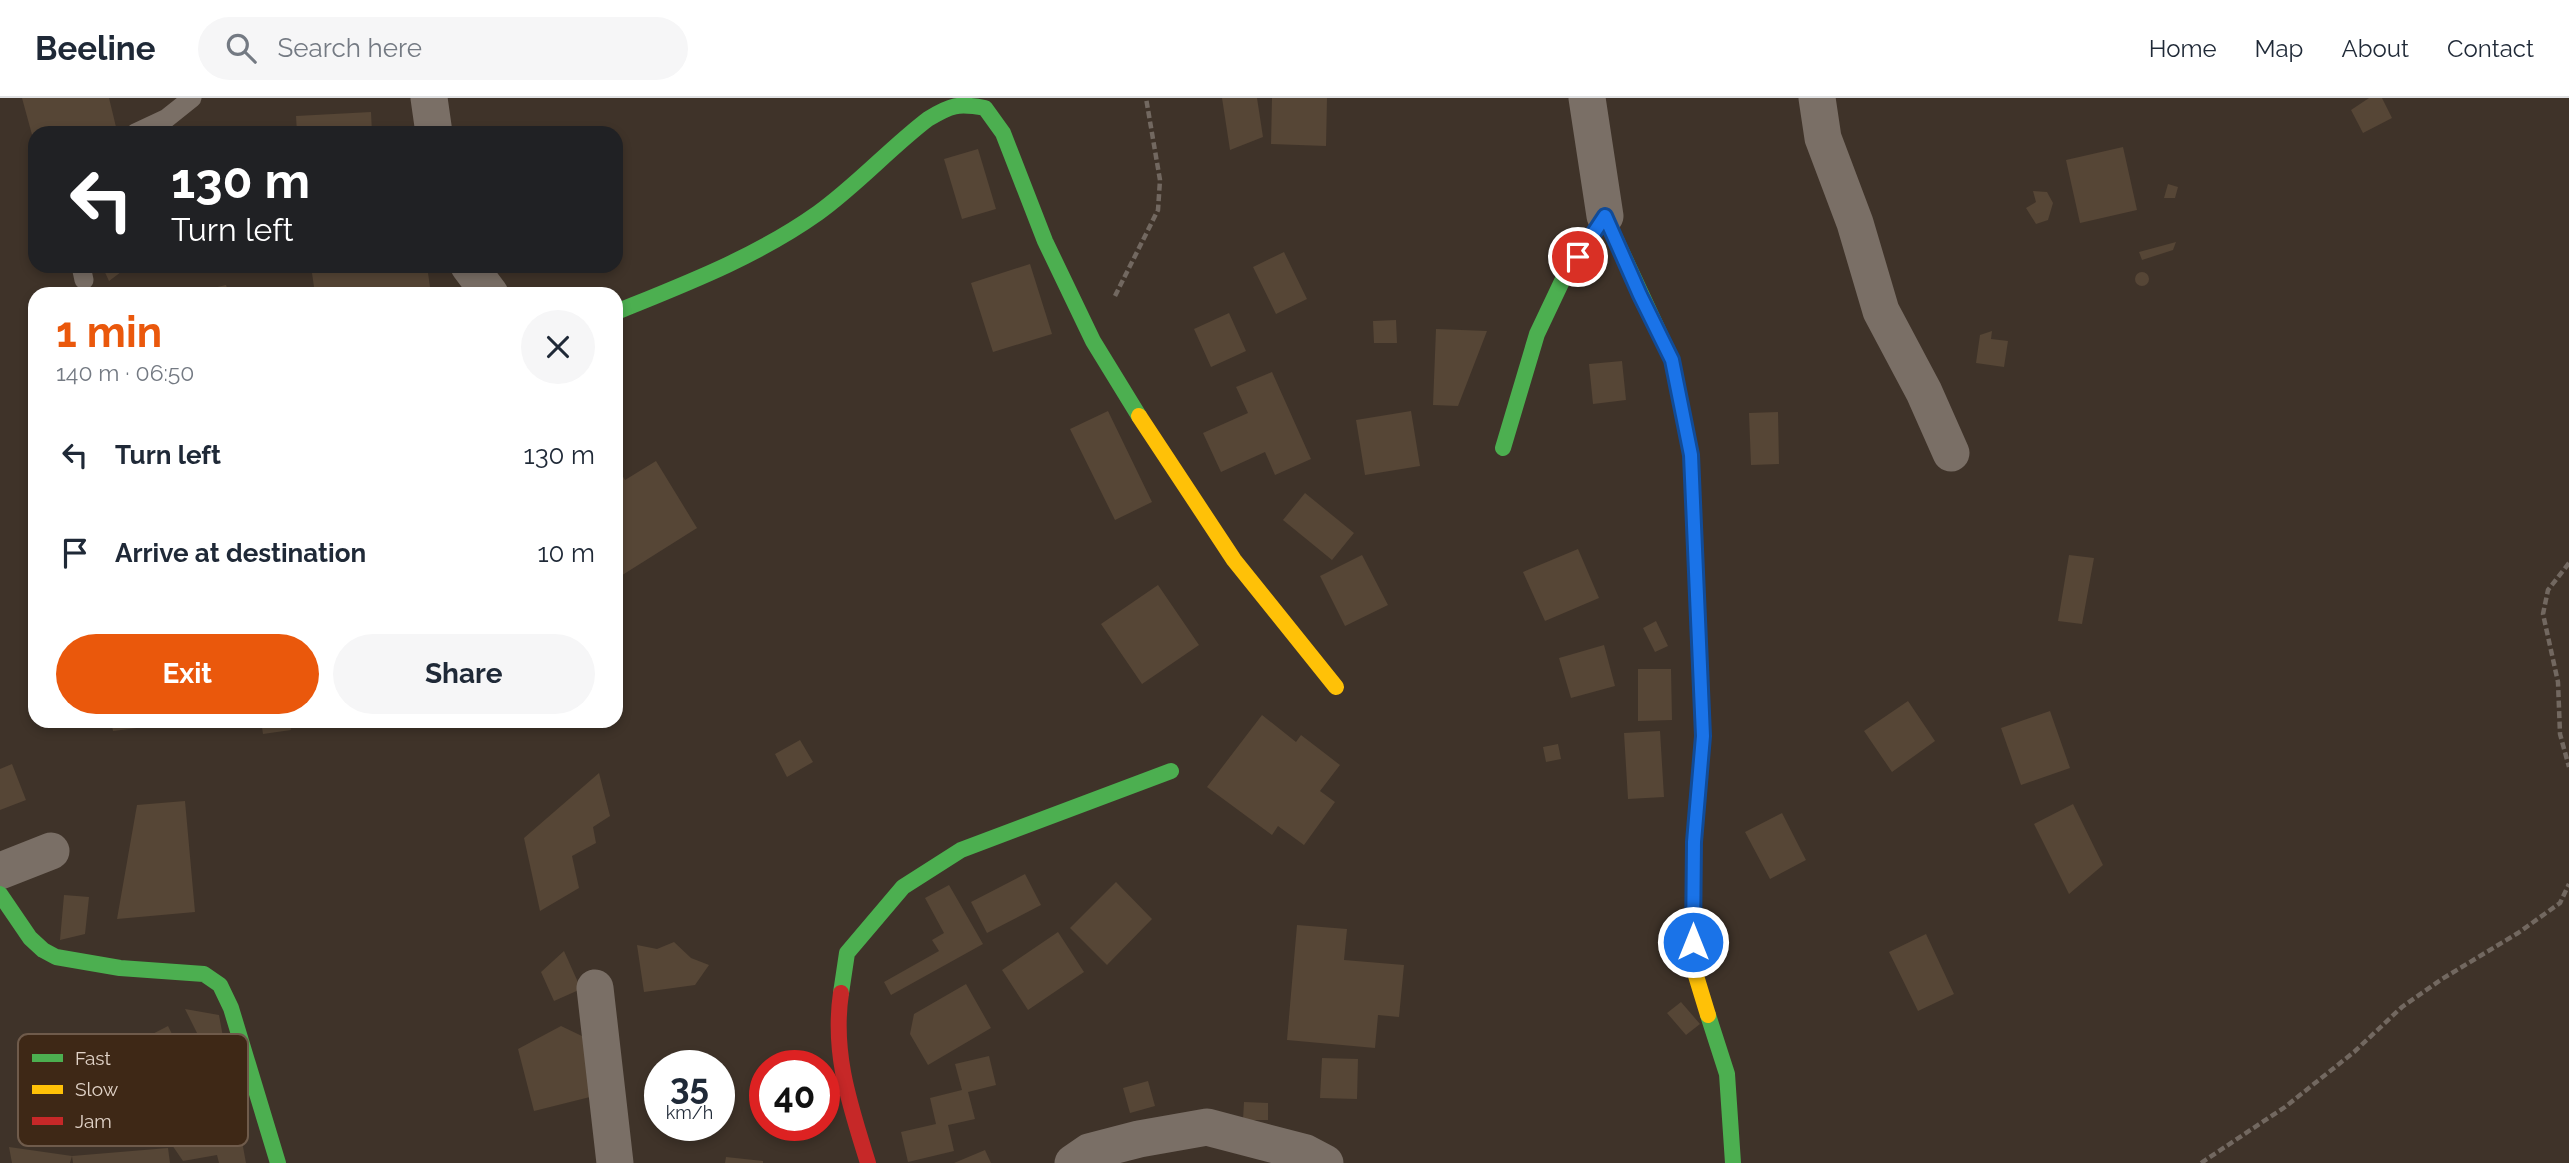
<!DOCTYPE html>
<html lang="en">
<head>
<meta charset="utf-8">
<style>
	:root { --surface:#fff; --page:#f6f6f7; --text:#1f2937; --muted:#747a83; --line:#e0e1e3; --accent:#ea580c }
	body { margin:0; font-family:Raleway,sans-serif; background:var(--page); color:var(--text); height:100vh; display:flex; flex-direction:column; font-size:26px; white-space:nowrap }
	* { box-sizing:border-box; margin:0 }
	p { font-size:23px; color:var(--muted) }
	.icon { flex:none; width:38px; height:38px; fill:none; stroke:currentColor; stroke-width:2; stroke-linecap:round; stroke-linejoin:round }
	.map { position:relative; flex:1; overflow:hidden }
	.details { position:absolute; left:28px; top:189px; width:595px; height:441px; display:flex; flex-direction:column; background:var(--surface); border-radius:21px; box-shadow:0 4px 10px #0003 }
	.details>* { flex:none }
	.top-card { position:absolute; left:28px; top:28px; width:595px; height:147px; border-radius:21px; box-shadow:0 4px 10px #0003; background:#202124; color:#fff; overflow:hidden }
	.speed { position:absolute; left:644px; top:952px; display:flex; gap:14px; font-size:35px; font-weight:700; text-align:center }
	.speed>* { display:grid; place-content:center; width:91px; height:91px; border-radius:50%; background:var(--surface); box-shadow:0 4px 10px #0003; line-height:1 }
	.speed small { font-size:18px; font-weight:400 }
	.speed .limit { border:10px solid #d22; background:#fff; color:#111 }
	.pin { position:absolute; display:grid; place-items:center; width:60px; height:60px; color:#fff; margin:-30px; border:4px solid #fff; border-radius:50%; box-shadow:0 2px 7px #0007 }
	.me { position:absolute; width:77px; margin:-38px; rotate:0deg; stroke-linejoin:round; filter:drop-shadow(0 0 5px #0008) }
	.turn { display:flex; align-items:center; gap:24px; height:147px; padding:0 28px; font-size:32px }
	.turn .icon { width:91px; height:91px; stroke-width:2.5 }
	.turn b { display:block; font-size:49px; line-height:60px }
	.round { display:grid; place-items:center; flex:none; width:74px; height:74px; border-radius:37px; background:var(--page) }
	.headline { display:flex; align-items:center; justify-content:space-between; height:119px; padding:0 28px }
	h1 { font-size:42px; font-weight:700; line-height:52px; color:var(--accent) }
	.button { display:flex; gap:14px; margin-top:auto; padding:14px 28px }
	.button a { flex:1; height:80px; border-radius:42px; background:var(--accent); color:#fff; font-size:28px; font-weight:700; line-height:80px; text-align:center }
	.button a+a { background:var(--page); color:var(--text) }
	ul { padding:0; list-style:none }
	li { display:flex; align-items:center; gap:21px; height:98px; padding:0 28px }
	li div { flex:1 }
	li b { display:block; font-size:26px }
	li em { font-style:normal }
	header { display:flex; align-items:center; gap:42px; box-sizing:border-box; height:98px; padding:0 35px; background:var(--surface); border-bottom:2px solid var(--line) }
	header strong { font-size:33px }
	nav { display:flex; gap:38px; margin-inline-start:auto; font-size:24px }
	.search { width:490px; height:63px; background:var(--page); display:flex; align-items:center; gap:18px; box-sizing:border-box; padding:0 24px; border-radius:38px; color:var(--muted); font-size:26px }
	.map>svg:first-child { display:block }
	.building { fill:#564636 }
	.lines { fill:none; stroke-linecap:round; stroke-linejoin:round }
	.path { stroke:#726860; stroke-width:4.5; stroke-dasharray:7 3.5; stroke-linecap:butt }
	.lane { stroke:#7a6f66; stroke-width:19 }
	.street { stroke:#7a6f66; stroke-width:37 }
	.fast { stroke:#4caf50; stroke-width:16 }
	.slow { stroke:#ffc107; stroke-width:16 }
	.jam { stroke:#c62828; stroke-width:16 }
	.route-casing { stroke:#114b97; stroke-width:18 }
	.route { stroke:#1a73e8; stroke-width:12 }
	.key { fill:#3e2816; stroke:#6f5b4b; stroke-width:2 }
	.key-label { font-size:19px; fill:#e1d3c8 }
</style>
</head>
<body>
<header>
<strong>Beeline</strong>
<div class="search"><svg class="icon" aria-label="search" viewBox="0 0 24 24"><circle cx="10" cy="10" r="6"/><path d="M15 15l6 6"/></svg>Search here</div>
<nav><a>Home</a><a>Map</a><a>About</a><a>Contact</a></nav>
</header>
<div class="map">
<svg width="2569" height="1065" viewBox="0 0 2569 1065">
	<rect width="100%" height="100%" fill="#3f3329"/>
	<!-- building -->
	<path class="building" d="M22 0H109L117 33 108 35H35L34 44Z
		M1222 0H1257L1263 39 1230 52Z
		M1272 0H1327L1326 48 1271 46Z
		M2369 0H2382L2392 20 2363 35 2351 12Z
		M371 14 372 35H297L296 18Z
		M2123 49 2137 112 2080 125 2066 62Z
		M978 51 996 111 962 121 944 61Z
		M2168 86 2178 89 2175 100H2164Z
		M2033 93 2047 94 2053 105 2048 122 2036 126 2026 110 2036 104Z
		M2176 144 2173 152 2142 162 2139 154Z
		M1284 154 1307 201 1276 216 1253 169Z
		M1030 166 1052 236 993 254 971 185Z
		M102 168H129L109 183Z
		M311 168H427L431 196H315Z
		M2135 181a7 7 0 1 1 14 0a7 7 0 1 1-14 0Z
		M226 187 229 196H192V195Z
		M1229 215 1246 253 1211 269 1194 231Z
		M1396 222 1397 245H1374L1373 223Z
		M1436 231 1487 233 1458 308 1433 307Z
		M1992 233 1991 241 2008 243 2004 269 1976 265 1980 237Z
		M1622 263 1626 302 1593 306 1589 266Z
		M1272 274 1311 361 1275 377 1265 354 1221 374 1203 335 1248 315 1236 289Z
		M1108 313 1152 404 1115 422 1070 331Z
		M1411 313 1420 368 1365 377 1356 322Z
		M1778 314 1779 366 1751 367 1749 315Z
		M656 363 697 430 616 481V367L625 382Z
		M1305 395 1354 435 1332 462 1283 422Z
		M1578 451 1599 500 1545 523 1523 474Z
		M1362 457 1388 507 1345 528 1320 478Z
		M2069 457 2094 460 2082 526 2058 523Z
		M1158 487 1199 547 1142 586 1101 526Z
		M1656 523 1668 548 1655 554 1643 530Z
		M1604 547 1615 588 1571 600 1559 560Z
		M1638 571H1671L1672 622 1638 623Z
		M1908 603 1935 643 1892 674 1864 633Z
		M2050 613 2070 670 2021 687 2001 630Z
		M1262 617 1296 644 1301 637 1340 667 1320 693 1335 704 1304 747 1278 728 1272 737 1207 689Z
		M111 623H177V625L113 633Z
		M261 623H290L291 632 263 636Z
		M1660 633 1664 699 1628 701 1624 635Z
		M800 642 813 664 787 679 775 656Z
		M1558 646 1561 661 1546 664 1543 649Z
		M12 666 26 702 0 712V671Z
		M599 675 610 718 593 729 596 745 572 758 579 790 540 813 524 740Z
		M185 703 195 814 117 821 137 707Z
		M2073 706 2103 767 2069 796 2034 726Z
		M1782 715 1806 762 1770 781 1745 734Z
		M1025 776 1041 807 987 835 971 804Z
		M1116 784 1152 821 1107 867 1070 830Z
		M949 787 983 846 891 897 884 884 939 853 932 842 944 835 925 800Z
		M64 797 89 799 85 836 60 842Z
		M1297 827 1347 831 1344 862 1404 867 1399 919 1378 917 1375 950 1287 942Z
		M1058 834 1084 874 1028 912 1002 872Z
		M1926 836 1954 896 1918 913 1889 854Z
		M674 844 691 860 709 867 695 887 644 894 637 847 657 851Z
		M564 853 581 891 554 903 541 874Z
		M966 886 991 930 928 967 910 936 914 916Z
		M1681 904 1700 926 1686 937 1667 915Z
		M185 911 219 917 246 1065H219L217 1057 183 1063 172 1047 212 1021 184 1002 143 1006 128 979 137 944 168 928 182 956 202 945Z
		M561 928 584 939 598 997 534 1013 518 951Z
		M989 958 996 987 968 994 975 1021 948 1027 954 1053 908 1064 901 1034 936 1026 930 1000 962 992 955 966Z
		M1322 960 1358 961 1357 1001 1320 1000Z
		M1148 983 1155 1008 1130 1015 1123 990Z
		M1244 1004 1268 1005V1022H1243Z
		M9 1049 72 1058 70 1065H12Z
		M168 1050 170 1065H73L72 1058Z
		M985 1052 991 1065H954Z
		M726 1059 763 1063V1065H725Z"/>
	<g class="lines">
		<!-- path -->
		<path class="path" d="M1115 198 1158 112 1160 82 1146 0
			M2569 465 2548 492 2543 516 2558 584 2560 636 2569 669
			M2201 1065 2285 1009 2354 954 2402 909 2442 881 2518 835 2560 805 2569 786"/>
		<!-- lane -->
		<path class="lane" d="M135 35 167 20 192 0
			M81 168 84 182"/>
		<!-- street -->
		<path class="street" d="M429 0 434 35
			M1587 0 1605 118
			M1817 0 1823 40 1855 125 1881 213 1924 294 1951 355
			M469 168 490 196
			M0 773 51 753
			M595 890 615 1065
			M1073 1065 1089 1054 1139 1041 1207 1029 1306 1055 1325 1065"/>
		<!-- fast -->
		<path class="fast" d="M616 214C685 186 756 159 818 115 857 87 890 50 928 21 951 7 958 5 985 10L1003 35 1045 143 1093 243 1139 318
			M1503 350 1537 236 1564 179 1605 118 1672 262 1691 357 1701 589
			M0 796 30 840 43 852 56 859 120 870 204 876 220 887 231 910 278 1065
			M841 895 847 855 903 789 961 752 1171 673
			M1708 917 1727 976 1733 1065"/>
		<!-- slow -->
		<path class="slow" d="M1139 318 1234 462 1336 589
			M1701 589 1703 638 1694 744 1693 868 1708 917"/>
		<!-- jam -->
		<path class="jam" d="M841 895C832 956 850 1007 868 1065"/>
	</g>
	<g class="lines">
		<!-- route casing -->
		<g class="route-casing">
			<path id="route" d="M1578 159 1605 118 1640 197 1672 262 1691 357 1703 638 1694 744 1693 844"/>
		</g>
		<!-- route -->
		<use href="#route" class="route"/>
	</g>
	<!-- legend -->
	<rect x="18" y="936" width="230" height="112" rx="10" class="key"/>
	<rect x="32" y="956" width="31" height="8" fill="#4caf50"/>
	<rect x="32" y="987" width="31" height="9" fill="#ffc107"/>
	<rect x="32" y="1019" width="31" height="8" fill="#c62828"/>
	<g class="key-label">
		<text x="75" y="967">Fast</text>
		<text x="75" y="998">Slow</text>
		<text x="75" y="1030">Jam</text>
	</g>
</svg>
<div class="speed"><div>35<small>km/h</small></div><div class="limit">40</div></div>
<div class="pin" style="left:1578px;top:159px;background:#d93025"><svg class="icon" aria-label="arrive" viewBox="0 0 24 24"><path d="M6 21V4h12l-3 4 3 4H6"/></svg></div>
<svg class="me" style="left:1693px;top:844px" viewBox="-20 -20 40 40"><circle r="17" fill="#1a73e8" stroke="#fff" stroke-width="3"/><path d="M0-11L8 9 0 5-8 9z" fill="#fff"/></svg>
<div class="top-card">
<div class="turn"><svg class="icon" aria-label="left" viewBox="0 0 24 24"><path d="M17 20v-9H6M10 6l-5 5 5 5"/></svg><div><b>130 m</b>Turn left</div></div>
</div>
<section class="details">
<div class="headline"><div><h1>1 min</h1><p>140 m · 06:50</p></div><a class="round"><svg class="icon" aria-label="close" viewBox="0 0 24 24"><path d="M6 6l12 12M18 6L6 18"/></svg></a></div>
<ul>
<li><svg class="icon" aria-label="left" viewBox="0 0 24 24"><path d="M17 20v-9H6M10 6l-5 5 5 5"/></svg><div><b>Turn left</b></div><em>130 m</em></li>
<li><svg class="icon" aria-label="arrive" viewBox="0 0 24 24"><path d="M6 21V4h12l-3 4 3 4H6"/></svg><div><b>Arrive at destination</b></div><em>10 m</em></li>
</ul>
<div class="button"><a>Exit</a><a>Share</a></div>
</section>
</div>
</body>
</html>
